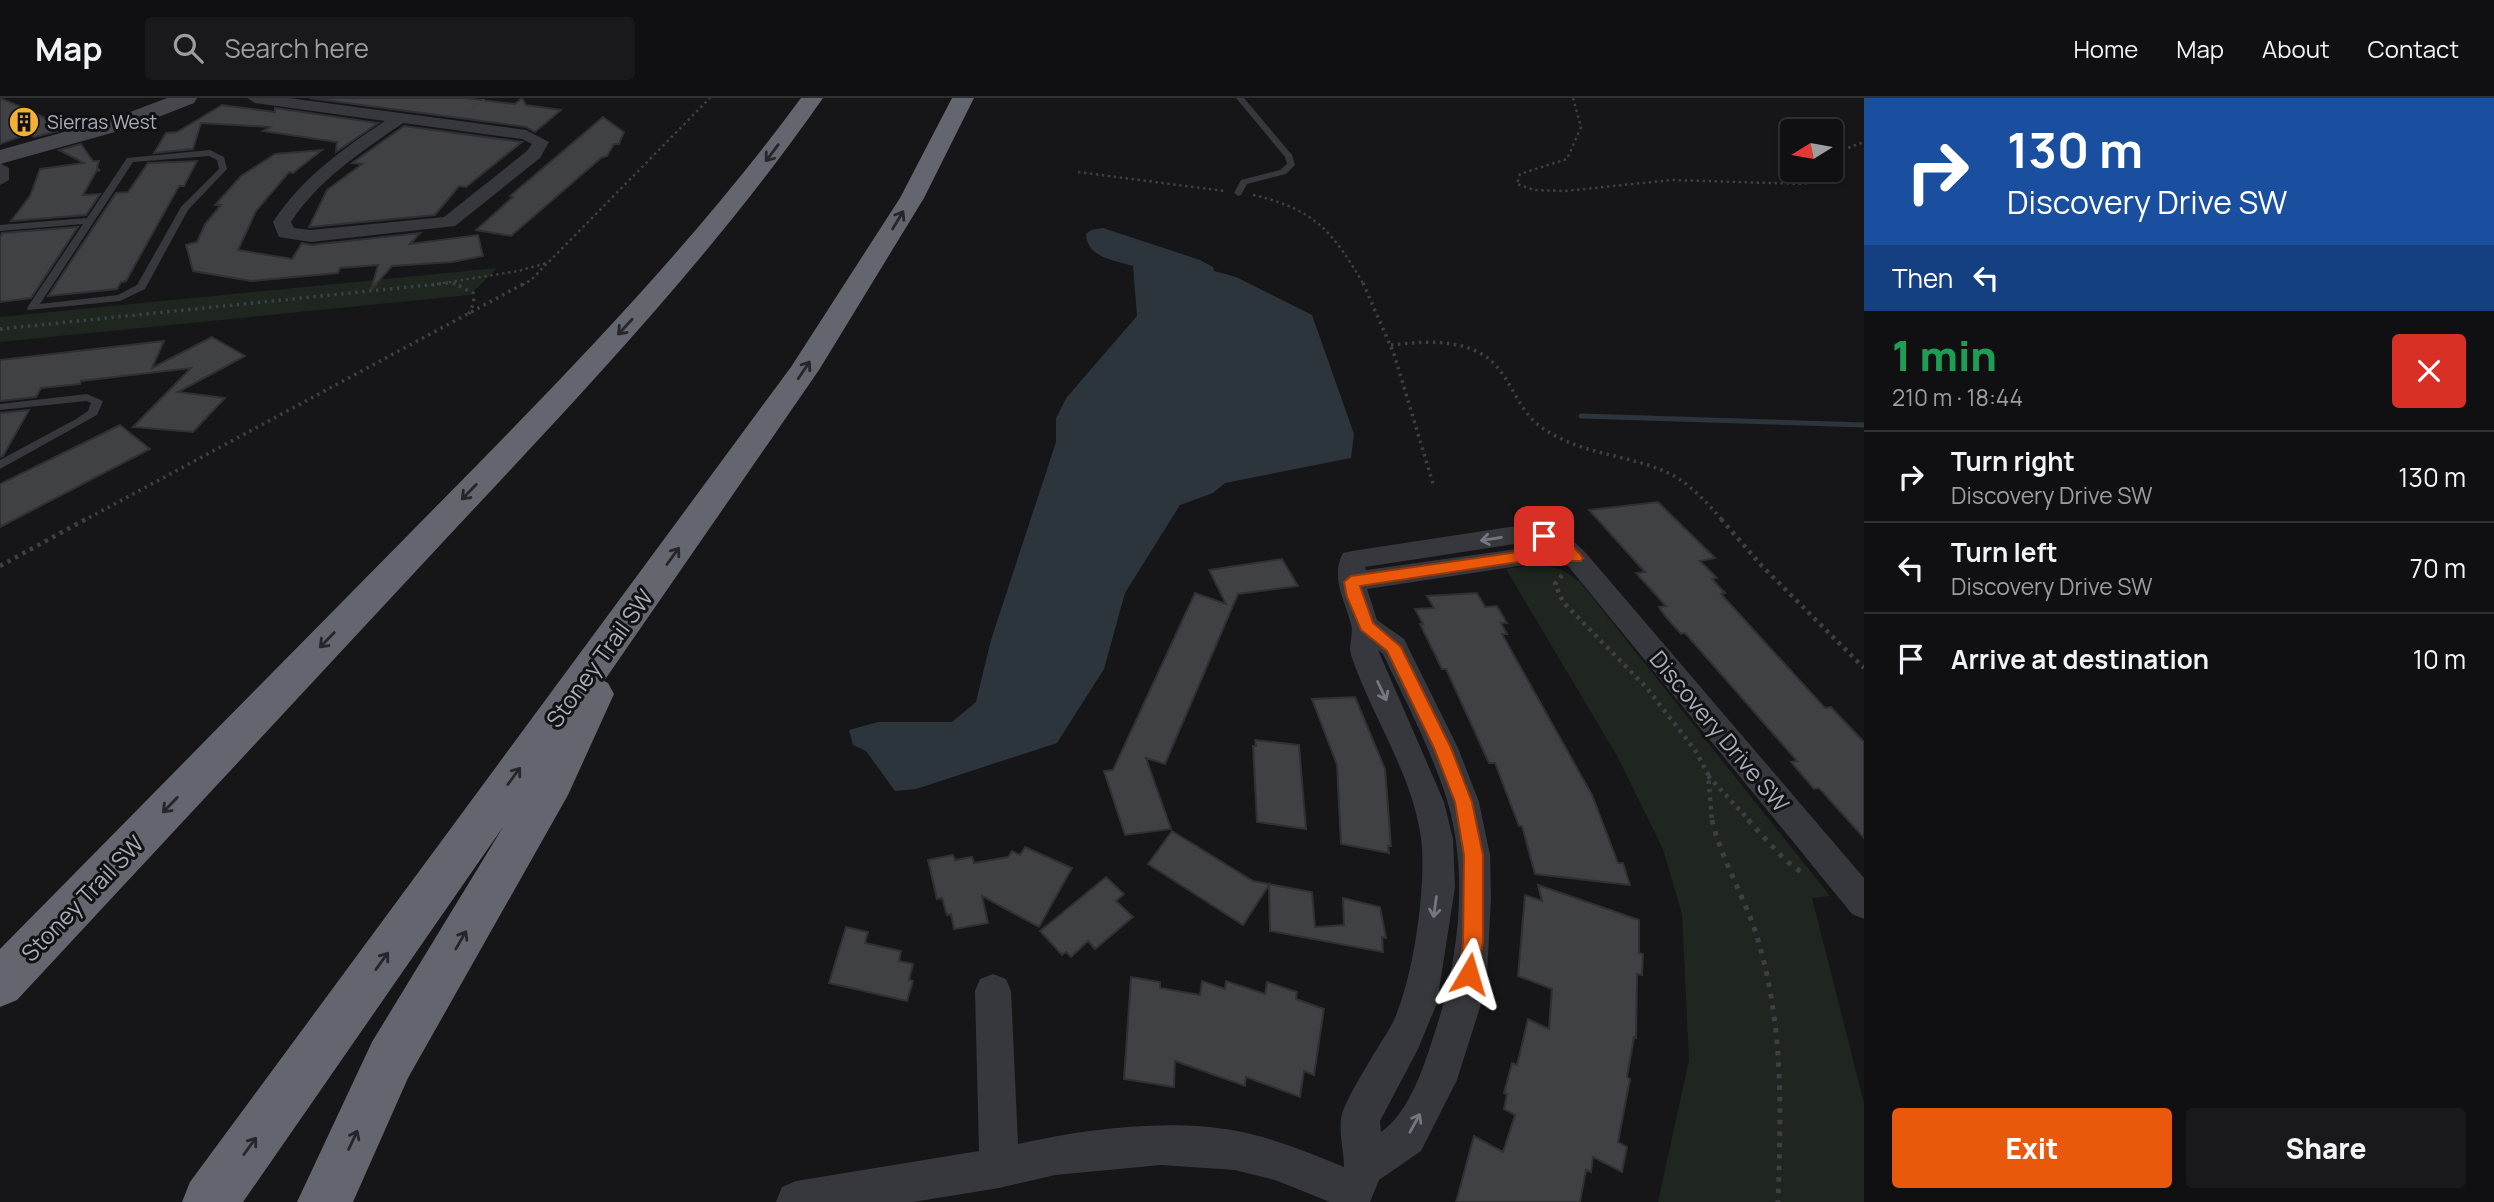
<!DOCTYPE html>
<html lang="en">
<head>
<meta charset="utf-8">
<style>
	:root { --surface:#101012; --page:#19191b; --text:#f1f3f6; --muted:#9c9d9f; --line:#303032; --accent:#ea580c }
	body { margin:0; font-family:Manrope,sans-serif; background:var(--page); color:var(--text); height:100vh; display:flex; flex-direction:column; font-size:26px; white-space:nowrap }
	* { box-sizing:border-box; margin:0 }
	p { font-size:23px; color:var(--muted) }
	.icon { flex:none; width:38px; height:38px; fill:none; stroke:currentColor; stroke-width:2; stroke-linecap:round; stroke-linejoin:round }
	.map { position:relative; flex:1; overflow:hidden }
	.details { display:flex; flex-direction:column; background:var(--surface); width:630px }
	.details>* { flex:none }
	.top-card { background:#1a4fa0; color:#fff; overflow:hidden }
	.needle { width:46px; rotate:259deg }
	.tools { position:absolute; left:1780px; top:21px; display:grid; gap:14px }
	.tools a { display:grid; place-items:center; width:63px; height:63px; border-radius:7px; background:var(--surface); box-shadow:0 2px 5px #0004,0 0 0 2px var(--line); font-size:35px }
	.pin { position:absolute; display:grid; place-items:center; width:60px; height:60px; color:#fff; margin:-30px; border-radius:14px; box-shadow:0 4px 10px #0006 }
	.me { position:absolute; width:77px; margin:-38px; rotate:7deg; stroke-linejoin:round; filter:drop-shadow(0 0 5px #0008) }
	.turn { display:flex; align-items:center; gap:24px; height:147px; padding:0 28px; font-size:32px }
	.turn .icon { width:91px; height:91px; stroke-width:2.5 }
	.turn b { display:block; font-size:49px; line-height:60px }
	.then { display:flex; align-items:center; height:66px; padding:0 28px; background:#0003; gap:14px; font-size:26px }
	.round { display:grid; place-items:center; flex:none; width:74px; height:74px; border-radius:7px; background:var(--page) }
	.head { display:flex; align-items:center; justify-content:space-between; height:119px; padding:0 28px }
	h1 { font-size:42px; font-weight:800; line-height:52px; color:#1e9e55 }
	.primary-button { display:flex; gap:14px; margin-top:auto; padding:14px 28px }
	.primary-button a { flex:1; height:80px; border-radius:7px; background:var(--accent); color:#fff; font-size:28px; font-weight:800; line-height:80px; text-align:center }
	.primary-button a+a { background:var(--page); color:var(--text) }
	ul { padding:0; list-style:none }
	li { display:flex; align-items:center; gap:21px; height:91px; padding:0 28px; border-top:2px solid var(--line) }
	li div { flex:1 }
	li b { display:block; font-size:26px }
	li em { font-style:normal }
	header { display:flex; align-items:center; gap:42px; box-sizing:border-box; height:98px; padding:0 35px; background:var(--surface); border-bottom:2px solid var(--line) }
	header strong { font-size:33px }
	nav { display:flex; gap:38px; margin-inline-start:auto; font-size:24px }
	.search { width:490px; height:63px; background:var(--page); display:flex; align-items:center; gap:18px; box-sizing:border-box; padding:0 24px; border-radius:7px; color:var(--muted); font-size:26px }
	main { display:flex; flex:1; min-height:0 }
	.map>svg:first-child { display:block }
	.green { fill:#1e261f }
	.water { fill:#2c353c }
	.lines { fill:none; stroke-linecap:round; stroke-linejoin:round }
	.stream { stroke:#2c353c; stroke-width:5 }
	.building { fill:#404145; stroke:#303034; stroke-width:2 }
	.path-far3 { stroke:#3d3f44; stroke-width:2.5; stroke-dasharray:2.5 3.5; stroke-linecap:butt }
	.path-far2 { stroke:#3d3f44; stroke-width:3.5; stroke-dasharray:2.5 4.5; stroke-linecap:butt }
	.path-far1 { stroke:#3d3f44; stroke-width:4.5; stroke-dasharray:3.5 5; stroke-linecap:butt }
	.path { stroke:#3d3f44; stroke-width:5; stroke-dasharray:4.5 7; stroke-linecap:butt }
	.lane { fill:#37383d; fill-rule:evenodd }
	.street { fill:#37383d; fill-rule:evenodd }
	.secondary { fill:#45474d; fill-rule:evenodd }
	.highway { fill:#63666e; fill-rule:evenodd }
	.oneway { stroke:#26262a }
	.oneway2 { stroke:#757881 }
	.route { fill:#ea580c; stroke:#983908; stroke-width:2 }
	.labels { text-anchor:middle; dominant-baseline:central; stroke-width:6; stroke-linejoin:round; paint-order:stroke }
	.far-poi-label { font-size:19px; fill:#a8adb8; stroke:#111113; text-anchor:start }
	.street-label { font-size:23px; fill:#a8adb8; stroke:#111113 }
</style>
</head>
<body>
<header>
<strong>Map</strong>
<div class="search"><svg class="icon" aria-label="search" viewBox="0 0 24 24"><circle cx="10" cy="10" r="6"/><path d="M15 15l6 6"/></svg>Search here</div>
<nav><a>Home</a><a>Map</a><a>About</a><a>Contact</a></nav>
</header>
<main>
<div class="map">
<svg width="1864" height="1104" viewBox="0 0 1864 1104">
	<rect width="100%" height="100%" fill="#161618"/>
	<!-- green -->
	<path class="green" d="M497 170 470 197 0 244V219Z
		M1541 466 1563 472 1580 484 1830 798 1812 800 1864 1005V1104H1658L1689 962 1682 816 1663 751 1617 658 1506 471Z"/>
	<!-- water -->
	<path class="water" d="M1103 130 1200 162 1213 169 1214 173 1236 179 1312 217 1354 336 1351 360 1225 385 1213 395 1180 407 1125 495 1104 571 1057 645 916 691 895 693 866 653 853 647 849 632 878 624H952L976 604 991 542 1056 344V320L1067 299 1137 218 1133 168C1114 162 1087 160 1086 136L1091 132Z"/>
	<g class="lines">
		<!-- stream -->
		<path class="stream" d="M1581 318 1864 327"/>
	</g>
	<!-- building -->
	<path class="building" d="M0 0 35 15 66 31 35 39 28 36 0 46Z
		M309 0H465L515 6 522 0 526 7 561 12 535 34 526 29Z
		M222 7 275 14V10L378 25 336 54 337 44 263 33 270 29 201 25 193 51 154 55 166 35 177 34Z
		M603 19 624 34 619 46H614L607 58 601 60 511 138 476 132 513 99 510 98Z
		M404 28 522 44 466 89 459 88 435 117 309 129 327 92 362 66 352 65Z
		M81 46 93 63H99L97 70 100 73 97 72 83 97 100 96 86 117 11 123 30 98 40 71 84 65 59 52Z
		M322 52 293 75 289 74 256 113 238 152 292 161 302 145 311 147 420 135 410 146 478 137 483 158 452 164 392 168 371 192 378 167 340 170 338 175 251 183 193 173 186 147 197 144 205 126 221 107H215L241 78 275 56Z
		M197 63 184 88H179L126 183 121 184 117 191 48 198 116 95 128 94 148 65Z
		M78 129 31 200 0 204V139L2 135Z
		M212 239 245 258 178 294 225 300 193 334 133 329 191 270 81 283 80 286 41 290 36 299 0 303V262L164 243 152 270Z
		M29 312 3 358 0 359V315Z
		M120 327 150 351 0 429V386Z
		M1658 404 1715 460 1700 463 1717 480 1712 481 1725 495 1721 496 1825 610 1831 609 1864 644V740L1819 690 1814 691 1791 664 1797 663 1685 535 1681 536 1665 518 1659 509 1666 508 1636 475 1645 474 1589 412Z
		M1282 461 1298 488 1238 496 1165 666 1146 660 1171 731 1125 737 1104 673 1113 672 1195 495 1226 506 1209 472Z
		M1477 495 1485 509 1497 508 1507 525H1501L1507 536H1502L1592 697 1618 765H1623L1630 787 1535 776 1522 728H1519L1495 665H1489L1446 571H1442L1420 526H1423L1415 511 1434 510 1427 498Z
		M1355 599 1385 671 1391 748H1388L1389 755 1341 746 1337 667 1312 601Z
		M1255 642 1299 647 1306 731 1257 724 1253 648H1256Z
		M1172 733 1253 783 1312 794 1315 829 1344 827 1343 800 1380 809 1386 840 1382 839 1383 854 1270 833 1269 787 1243 827 1148 766Z
		M1025 749 1072 770 1039 829 982 798 988 825 954 831 951 816 947 817 942 800 937 801 928 762 953 757 955 762 972 759 974 765 1008 759 1012 753 1020 757Z
		M1106 779 1124 796 1116 803 1133 819 1095 851 1088 843 1071 859 1066 854 1062 857 1040 833Z
		M1538 787 1639 822V855L1643 856 1642 877 1637 876 1636 940 1634 939 1627 979 1630 981 1618 1044 1627 1049 1622 1074 1593 1059 1591 1074 1586 1072 1580 1104H1456L1474 1038 1503 1054 1515 1017 1504 1011 1507 996 1504 995 1512 965 1517 967 1528 921 1549 931 1552 891 1518 878 1525 797 1542 803Z
		M846 829 868 834 865 845 901 853 899 863 913 866 909 882 913 883 907 903 829 885Z
		M1131 879 1160 884V890L1200 897 1202 883 1225 891 1226 883 1265 896 1267 884 1297 894 1296 901 1324 911 1314 977 1304 973 1300 999 1246 979 1245 988 1175 963 1174 989 1124 981Z"/>
	<g class="lines">
		<!-- path-far3 -->
		<path class="path-far3" d="M1573 0 1581 29 1567 61 1520 76 1517 86 1534 92 1565 93 1672 82 1804 86 1835 76 1837 54 1864 44
			M468 14 486 0
			M1078 74 1224 93
			M1253 97C1315 111 1333 134 1364 187
			M453 185 460 187
			M431 187 518 173 547 165
			M522 187 531 182 710 0"/>
		<!-- path-far2 -->
		<path class="path-far2" d="M453 185 473 195 474 204 469 216
			M1363 185 1394 256 1434 389
			M0 231 448 185
			M1391 247C1419 244 1450 241 1476 253 1510 268 1513 309 1541 329 1585 360 1633 355 1676 379 1694 390 1709 407 1723 423
			M83 423 525 185"/>
		<!-- path-far1 -->
		<path class="path-far1" d="M1721 421 1762 468 1864 570
			M0 468 86 421
			M1562 477 1555 486 1563 504 1646 589 1695 652 1708 676 1712 723
			M1708 678 1750 723"/>
		<!-- path -->
		<path class="path" d="M1712 722C1722 764 1746 801 1758 842 1784 930 1781 1014 1778 1104
			M1748 722 1785 762 1801 774"/>
		<!-- lane -->
		<path class="lane" d="M1236 0H1244L1292 57 1295 67 1286 76 1247 86 1241 97 1238 98 1234 95 1241 82 1280 72 1287 66 1285 59Z
			M210 52 224 59 227 71 188 112 145 191 120 203 28 212 27 210 83 126 0 133V127L87 120 127 60ZM209 58 217 62 219 71 181 109 137 187 118 197 40 206 133 64Z
			M87 296 103 303 97 317 0 371V362L76 321 88 313 91 305 86 303 0 312V306Z"/>
		<!-- street -->
		<path class="street" d="M247 0H289L526 32 549 44 540 60 455 128 311 144 279 139 273 124C302 80 341 52 385 23L255 5ZM403 25 522 41 532 46 527 53 444 119 311 132 294 130 291 124C319 81 361 54 403 25Z
			M0 65 9 70V82L0 87Z
			M1529 426 1570 440 1585 454 1864 780V821L1852 816 1568 468 1553 465 1525 467 1367 491 1377 522 1404 541 1458 650 1479 704 1490 757 1491 800 1487 876 1480 909 1457 982 1421 1053 1379 1082 1370 1104H1330L1275 1082 1235 1072 1161 1067 1055 1077 999 1090 913 1104H776L782 1089 796 1083 979 1053 975 893 980 881 993 876 1006 881 1011 893 1018 1046C1084 1031 1169 1020 1237 1033 1274 1040 1309 1055 1344 1069 1344 1054 1339 1037 1341 1021 1343 1003 1380 947 1391 928 1413 886 1427 787 1421 740 1412 675 1372 619 1351 557 1348 547 1354 536 1351 526 1345 503 1330 478 1343 455L1352 453ZM1528 444 1539 448 1366 472 1365 469ZM1378 552 1383 556C1406 604 1431 651 1447 702 1470 779 1458 868 1432 943 1422 974 1408 1015 1381 1034L1380 1023 1418 951 1437 905 1455 789 1453 741 1444 704Z"/>
		<!-- secondary -->
		<path class="secondary" d="M167 0H197L194 5 133 29 0 66V52L117 19Z"/>
		<!-- highway -->
		<path class="highway" d="M801 0H823C715 155 585 292 456 430 310 587 164 744 17 902L0 909V851C138 711 275 572 413 432 549 294 686 156 801 0Z
			M952 0H974L924 100 819 272 604 583 608 585 614 596 568 697 408 980 353 1104H297L372 944 503 729 243 1104H182L190 1084 791 269 900 100Z"/>
	</g>
	<!-- one-way arrows -->
	<defs><path id="oneway-shaft" d="M-6 0H5M1.5-3L5.5 0L1.5 3" fill="none" stroke-width="1.6" stroke-linecap="round" stroke-linejoin="round" transform="scale(1.75)"/></defs>
	<g class="oneway">
		<use href="#oneway-shaft" transform="translate(772 55) rotate(127)"/>
		<use href="#oneway-shaft" transform="translate(898 122) rotate(-59)"/>
		<use href="#oneway-shaft" transform="translate(625 229) rotate(133)"/>
		<use href="#oneway-shaft" transform="translate(804 272) rotate(-56)"/>
		<use href="#oneway-shaft" transform="translate(469 394) rotate(134)"/>
		<use href="#oneway-shaft" transform="translate(673 458) rotate(-54)"/>
		<use href="#oneway-shaft" transform="translate(327 542) rotate(134)"/>
		<use href="#oneway-shaft" transform="translate(514 678) rotate(-54)"/>
		<use href="#oneway-shaft" transform="translate(170 707) rotate(134)"/>
		<use href="#oneway-shaft" transform="translate(461 842) rotate(-60)"/>
		<use href="#oneway-shaft" transform="translate(382 863) rotate(-54)"/>
		<use href="#oneway-shaft" transform="translate(353 1042) rotate(-65)"/>
		<use href="#oneway-shaft" transform="translate(250 1048) rotate(-54)"/>
	</g>
	<g class="oneway2">
		<use href="#oneway-shaft" transform="translate(1491 441) rotate(171)"/>
		<use href="#oneway-shaft" transform="translate(1382 593) rotate(65)"/>
		<use href="#oneway-shaft" transform="translate(1435 809) rotate(98)"/>
		<use href="#oneway-shaft" transform="translate(1415 1025) rotate(-61)"/>
	</g>
	<!-- route -->
	<path class="route" d="M1544 433C1560 438 1573 446 1583 460L1581 463H1525L1360 488 1373 525 1401 549 1451 650 1472 704 1483 757V844L1476 883 1469 885 1462 883 1459 876 1463 844 1464 757 1455 704 1434 650 1387 553 1361 532 1347 499 1344 484 1351 478 1525 453 1559 452 1536 438Z"/>
	<!-- icons -->
	<defs>
		<g id="building-disc" transform="scale(1.575)"><circle r="9.5" fill="#f2b134" stroke="#111113"/><path d="M-4-6H4V6H1V3H-1V6H-4ZM-2.5-4.3h1.7v1.8h-1.7ZM.8-4.3h1.7v1.8H.8ZM-2.5-1h1.7V.8h-1.7ZM.8-1h1.7V.8H.8Z" fill="#111"/></g>
	</defs>
	<g fill-rule="evenodd">
		<use href="#building-disc" x="24" y="24"/>
	</g>
	<g class="labels">
		<!-- far-poi labels -->
		<g class="far-poi-label">
			<text x="47" y="24">Sierras West</text>
		</g>
		<!-- street labels -->
		<g class="street-label">
			<text transform="translate(599 560) rotate(-54)">Stoney Trail SW</text>
			<text transform="translate(1720 633) rotate(50)">Discovery Drive SW</text>
			<text transform="translate(82 800) rotate(-46)">Stoney Trail SW</text>
		</g>
	</g>
</svg>
<div class="tools">
<a><svg class="needle" viewBox="-14 -14 28 28"><path d="M0-13l5 13h-10z" fill="#e53935"/><path d="M0 13l5-13h-10z" fill="#9c9d9f"/></svg></a>
</div>
<div class="pin" style="left:1544px;top:438px;background:#d93025"><svg class="icon" aria-label="arrive" viewBox="0 0 24 24"><path d="M6 21V4h12l-3 4 3 4H6"/></svg></div>
<svg class="me" style="left:1469px;top:876px" viewBox="-20 -20 40 40"><path d="M0-17L14 15 0 8-14 15z" fill="#ea580c" stroke="#fff" stroke-width="4"/></svg>
</div>
<section class="details">
<div class="top-card">
<div class="turn"><svg class="icon" aria-label="right" viewBox="0 0 24 24"><path d="M7 20v-9h11M14 6l5 5-5 5"/></svg><div><b>130 m</b>Discovery Drive SW</div></div>
<div class="then">Then<svg class="icon" aria-label="left" viewBox="0 0 24 24"><path d="M17 20v-9H6M10 6l-5 5 5 5"/></svg></div>
</div>
<div class="head"><div><h1>1 min</h1><p>210 m · 18:44</p></div><a class="round" style="background:#d93025;color:#fff"><svg class="icon" aria-label="close" viewBox="0 0 24 24"><path d="M6 6l12 12M18 6L6 18"/></svg></a></div>
<ul>
<li><svg class="icon" aria-label="right" viewBox="0 0 24 24"><path d="M7 20v-9h11M14 6l5 5-5 5"/></svg><div><b>Turn right</b><p>Discovery Drive SW</p></div><em>130 m</em></li>
<li><svg class="icon" aria-label="left" viewBox="0 0 24 24"><path d="M17 20v-9H6M10 6l-5 5 5 5"/></svg><div><b>Turn left</b><p>Discovery Drive SW</p></div><em>70 m</em></li>
<li><svg class="icon" aria-label="arrive" viewBox="0 0 24 24"><path d="M6 21V4h12l-3 4 3 4H6"/></svg><div><b>Arrive at destination</b></div><em>10 m</em></li>
</ul>
<div class="primary-button"><a>Exit</a><a>Share</a></div>
</section>
</main>
</body>
</html>
